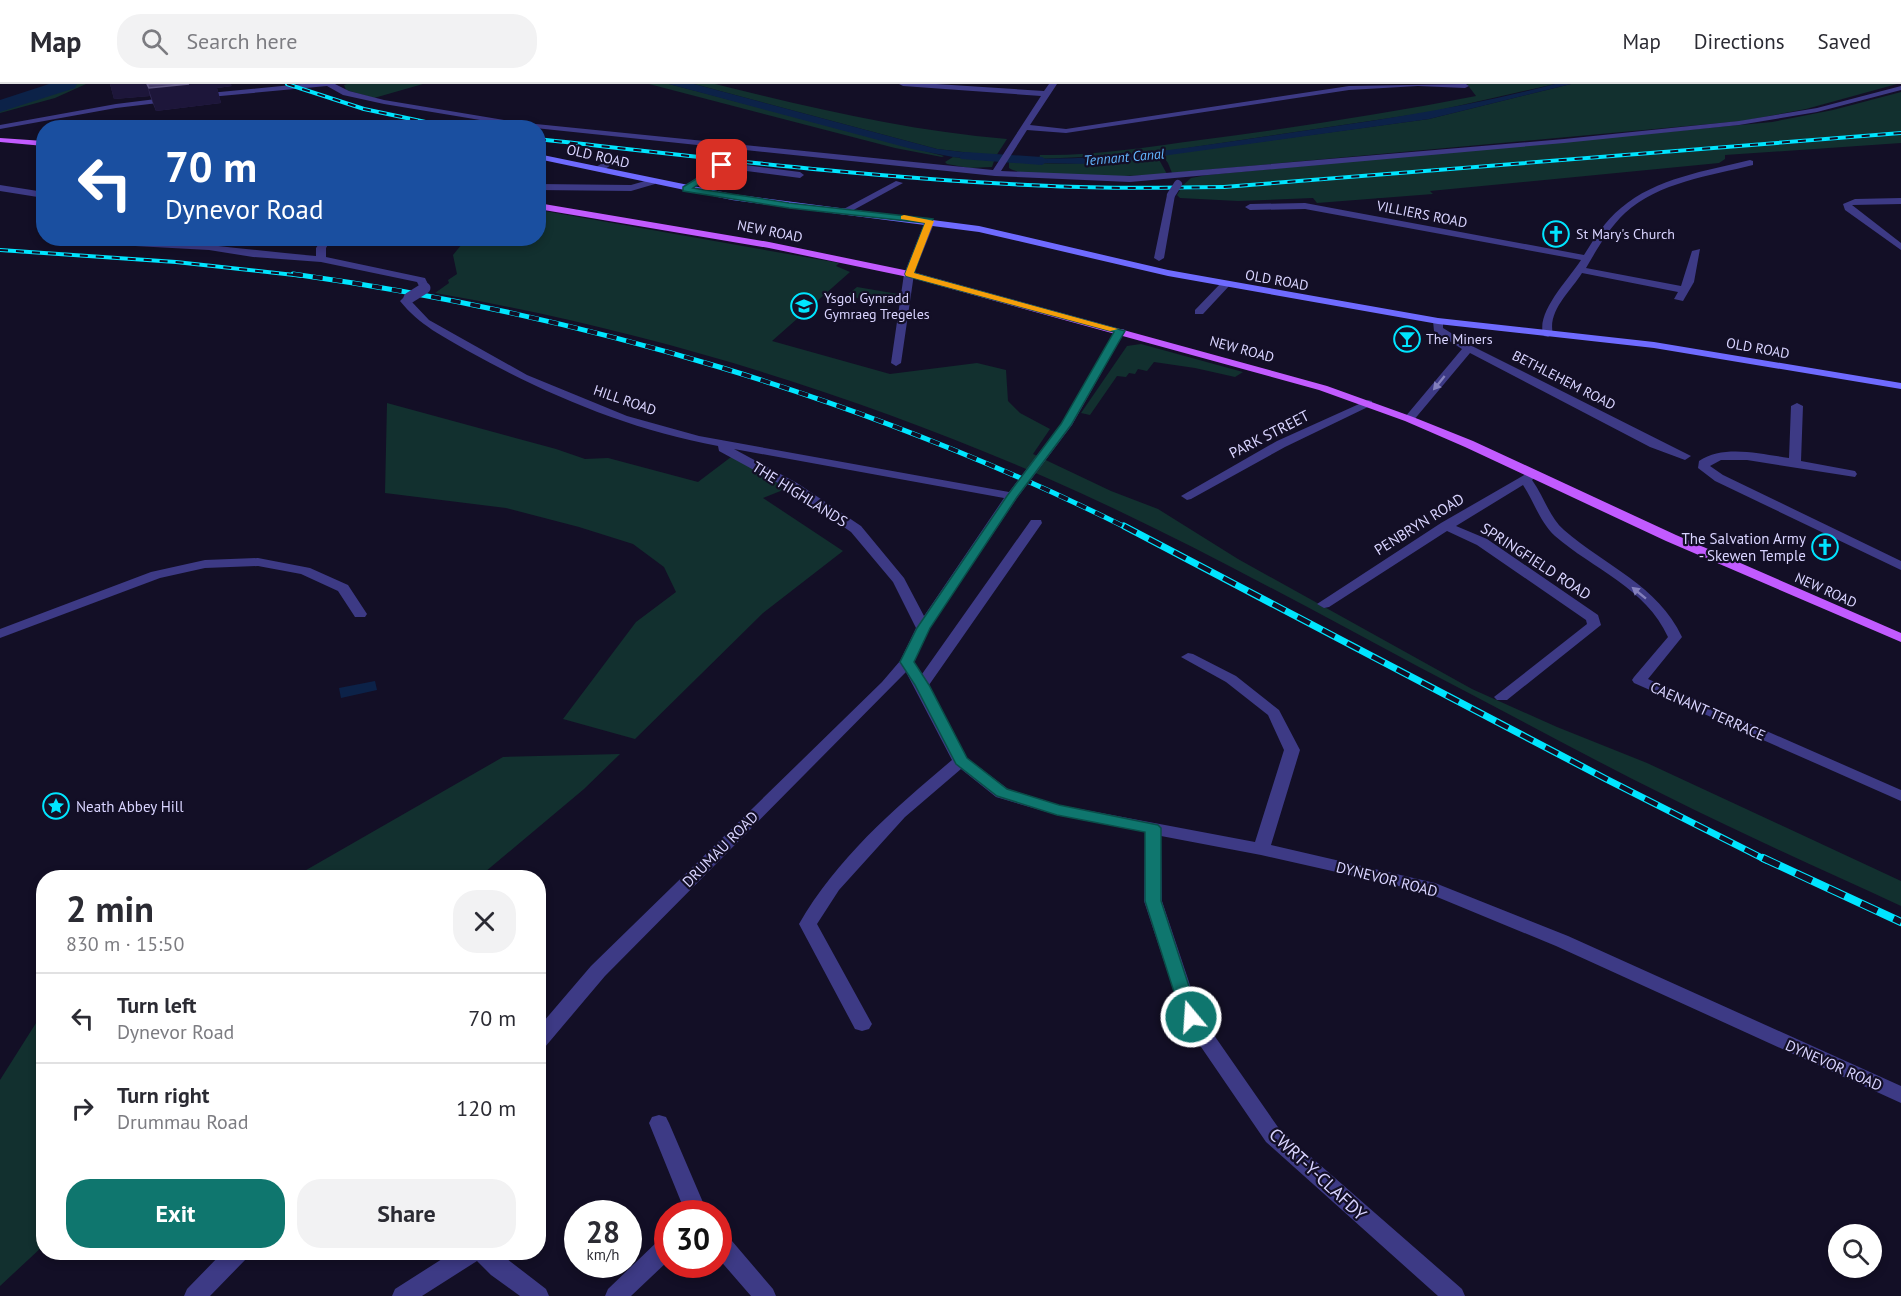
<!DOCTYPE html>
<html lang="en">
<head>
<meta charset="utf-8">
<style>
	:root { --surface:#fff; --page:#f2f2f3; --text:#2b2b33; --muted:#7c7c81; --line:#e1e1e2; --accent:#0f766e }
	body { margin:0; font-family:"PT Sans",sans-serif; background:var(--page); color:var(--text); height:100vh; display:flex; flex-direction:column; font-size:22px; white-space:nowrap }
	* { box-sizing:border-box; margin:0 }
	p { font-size:20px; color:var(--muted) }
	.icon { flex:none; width:33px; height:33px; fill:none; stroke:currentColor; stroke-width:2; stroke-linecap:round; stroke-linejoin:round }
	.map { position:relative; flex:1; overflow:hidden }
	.panel { position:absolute; left:36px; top:786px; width:510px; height:390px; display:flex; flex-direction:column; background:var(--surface); border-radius:24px; box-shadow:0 3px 9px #0003 }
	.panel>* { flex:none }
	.hud { position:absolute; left:36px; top:36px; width:510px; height:126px; border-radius:24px; box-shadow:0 3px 9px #0003; background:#1a4fa0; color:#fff; overflow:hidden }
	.buttons { position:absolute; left:1828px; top:1140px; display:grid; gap:12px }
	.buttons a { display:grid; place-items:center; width:54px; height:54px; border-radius:50%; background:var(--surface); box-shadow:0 3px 9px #0003; font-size:30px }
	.speed { position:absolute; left:564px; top:1116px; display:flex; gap:12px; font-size:30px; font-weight:700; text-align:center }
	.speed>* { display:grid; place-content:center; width:78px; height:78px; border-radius:50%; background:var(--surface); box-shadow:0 3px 9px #0003; line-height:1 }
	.speed small { font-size:15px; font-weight:400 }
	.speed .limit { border:9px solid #d22; background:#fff; color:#111 }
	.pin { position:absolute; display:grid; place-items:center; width:51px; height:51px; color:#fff; margin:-26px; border-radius:12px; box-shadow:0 3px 9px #0006 }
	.me { position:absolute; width:66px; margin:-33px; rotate:342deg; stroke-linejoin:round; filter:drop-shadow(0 0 4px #0008) }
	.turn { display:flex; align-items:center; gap:21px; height:126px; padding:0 30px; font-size:27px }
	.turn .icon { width:78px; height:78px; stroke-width:2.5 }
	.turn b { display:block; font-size:42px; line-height:51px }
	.round { display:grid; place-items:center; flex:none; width:63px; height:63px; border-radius:24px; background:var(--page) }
	.summary { display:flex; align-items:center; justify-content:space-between; height:102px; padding:0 30px }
	h1 { font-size:36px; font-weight:700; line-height:45px }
	.cta { display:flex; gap:12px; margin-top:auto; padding:12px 30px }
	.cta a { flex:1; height:69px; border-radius:24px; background:var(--accent); color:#fff; font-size:24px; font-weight:700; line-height:69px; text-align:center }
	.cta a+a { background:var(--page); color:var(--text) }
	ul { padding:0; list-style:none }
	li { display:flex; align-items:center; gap:18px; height:90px; padding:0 30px; border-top:2px solid var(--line) }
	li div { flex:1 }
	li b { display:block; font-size:22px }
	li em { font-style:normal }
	header { display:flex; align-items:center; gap:36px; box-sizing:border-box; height:84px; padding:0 30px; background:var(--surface); border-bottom:2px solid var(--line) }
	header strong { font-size:28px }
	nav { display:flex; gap:33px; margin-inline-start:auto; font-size:21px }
	.search { width:420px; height:54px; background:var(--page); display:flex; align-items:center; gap:15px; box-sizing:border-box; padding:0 21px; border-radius:24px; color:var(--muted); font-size:22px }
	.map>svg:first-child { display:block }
	.green { fill:#12302f }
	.water { fill:#0c2248 }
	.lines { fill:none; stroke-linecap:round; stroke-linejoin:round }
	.canal { fill:#0c2248; fill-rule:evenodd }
	.river { fill:#0c2248; fill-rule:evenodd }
	.street { fill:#3d3a85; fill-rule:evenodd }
	.secondary { fill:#6f6bff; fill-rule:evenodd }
	.primary { fill:#c25bff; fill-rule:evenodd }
	.rail-far3-casing { stroke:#00e5ff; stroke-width:4 }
	.rail-far2-casing { stroke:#00e5ff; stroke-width:5 }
	.rail-far1-casing { stroke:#00e5ff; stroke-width:7 }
	.rail-casing { stroke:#00e5ff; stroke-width:8 }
	.rail-far3 { stroke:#130f26; stroke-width:2; stroke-dasharray:8; stroke-linecap:butt }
	.rail-far2 { stroke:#130f26; stroke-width:4; stroke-dasharray:10; stroke-linecap:butt }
	.rail-far1 { stroke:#130f26; stroke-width:4.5; stroke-dasharray:14; stroke-linecap:butt }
	.rail { stroke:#130f26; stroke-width:6; stroke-dasharray:18; stroke-linecap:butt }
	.street-bridge-far1 { stroke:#3d3a85; stroke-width:8 }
	.street-bridge { stroke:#3d3a85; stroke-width:11 }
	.wall { fill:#312854 }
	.shaded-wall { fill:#1d163a }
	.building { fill:#433a66; stroke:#5a527e; stroke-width:1.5 }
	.oneway { fill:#837fbc }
	.route { fill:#0f766e; stroke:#0a4d48; stroke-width:1.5 }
	.slow { fill:#f59e0b }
	.labels { text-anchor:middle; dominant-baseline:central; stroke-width:4.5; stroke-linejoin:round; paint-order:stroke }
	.far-street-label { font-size:14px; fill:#d9d4ff; stroke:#130f26 }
	.far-water-label { font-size:14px; font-style:italic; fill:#62b6ff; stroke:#130f26 }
	.far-poi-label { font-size:14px; fill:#d9d4ff; stroke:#130f26; text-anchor:start }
	.street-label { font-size:15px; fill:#d9d4ff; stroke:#130f26 }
	.poi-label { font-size:15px; fill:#d9d4ff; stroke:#130f26; text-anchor:end }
	.near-street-label { font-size:18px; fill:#d9d4ff; stroke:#130f26 }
</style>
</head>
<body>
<header>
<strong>Map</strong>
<div class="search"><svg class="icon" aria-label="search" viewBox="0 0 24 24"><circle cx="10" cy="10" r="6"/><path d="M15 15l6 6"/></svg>Search here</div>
<nav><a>Map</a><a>Directions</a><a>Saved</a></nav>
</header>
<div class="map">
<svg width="1901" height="1212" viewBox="0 0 1901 1212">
	<rect width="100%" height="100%" fill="#130f26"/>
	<!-- green -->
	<path class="green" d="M61 0H86L55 14 0 29V19L38 9Z
		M347 0H423L374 14 346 6 344 1Z
		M649 0H669L944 72 942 73 895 64Z
		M694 0H715C811 24 909 47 1007 55L996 72 937 65Z
		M1467 0H1555L1431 28 1147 70 1039 75 1040 71C1094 72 1147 63 1200 56 1293 44 1384 30 1476 12Z
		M1571 0H1897L1806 25 1742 37 1172 89 1168 79 1162 71 1429 35Z
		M1901 8V47L1229 101 1181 103 1191 94 1207 91 1772 38 1833 26Z
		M1901 51V59L1725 71V75L1719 79 1430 107 1433 110 1317 119 1313 114 1238 117 1180 114 1177 111 1180 106 1221 105Z
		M1157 72 1167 90C1140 92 1027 97 1009 84V78C1059 81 1108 80 1157 72Z
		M953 73 994 77 992 83 969 84 947 80 945 78Z
		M539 126 839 179 836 182 850 188 772 257 890 290 977 279 1006 286 1008 317 1020 329 1050 345 1033 370 1111 407 1158 425 1238 475 1472 605 1557 643 1647 679 1901 797V822C1843 795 1784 769 1726 741 1622 692 1521 636 1419 583 1297 518 1175 450 1047 394 850 308 646 246 435 209L449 199 448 196 457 190 453 171 466 155 538 154Z
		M857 203 898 210 888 219 846 212Z
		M1141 260 1243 288 1235 293 1195 284 1154 278 1147 287 1138 285 1135 290 1129 289 1126 293 1117 292 1090 331 1081 329 1127 262Z
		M387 319 556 365 585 375 608 374 698 398 735 370 793 402 763 414 843 467 763 529 635 655 563 635 636 538 676 508 664 483 633 460 579 443 506 424 385 409Z
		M620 670 584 705 479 793H294L503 673Z
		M43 928V1162L0 1202V996Z"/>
	<!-- water -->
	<path class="water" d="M669 0H694L937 65 996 72 994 77 953 73 912 65Z
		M1555 0H1571L1429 35 1126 77 1088 80 1009 78 1014 74C1104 78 1193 63 1282 50 1374 37 1465 24 1555 0Z
		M375 597 377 606 341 614 339 604Z"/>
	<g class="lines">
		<!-- canal -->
		<path class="canal" d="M965 68 1042 73 1048 77 1042 81 961 75 959 72Z"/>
		<!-- river -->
		<path class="river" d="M49 0H77L75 4 0 28V16Z"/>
		<!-- street -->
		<path class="street" d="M302 0H335L349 7 384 16 516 38 993 86 1041 12 903 2 899 0H936L1044 7 1049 0H1057L1030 41 1066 45 1349 2 1466 0 1469 2 1465 4 1418 2 1349 6 1066 49 1027 46 1001 87 1130 92 1564 55 1739 37 1817 24 1901 2V6L1817 28 1739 41 1564 59 1130 98 995 92 516 42 384 20 343 11 327 2 199 14 195 12 199 10Z
			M172 13H175V17L116 24 0 45V41L116 20Z
			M616 71 623 73 602 87H596V83Z
			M1750 76 1753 77V81C1710 92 1659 98 1625 129 1608 145 1596 167 1586 184L1681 202 1692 167 1700 165 1694 198 1683 217 1674 215 1678 208 1582 189C1571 207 1547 227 1553 250L1548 253 1544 252C1534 230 1569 195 1581 176L1305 125 1250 126 1245 123 1250 120 1305 119 1584 171C1594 155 1605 137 1621 124 1656 94 1706 87 1750 76Z
			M721 78 800 88 804 91 800 94 723 84 689 107H683V103Z
			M652 95 655 96V100L631 107 538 106V100L631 101Z
			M896 97 903 99 848 129 840 127Z
			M0 101 44 108V114L0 107Z
			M1171 108 1175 111 1164 174 1159 177 1154 174 1167 111Z
			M1901 114V120L1852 121 1901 159V166L1845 126 1843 120 1855 115Z
			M930 134 935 137 914 190 901 279 896 282 891 279 904 190 925 137Z
			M97 154C170 154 243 166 316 172V164L323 154H332L326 164V173L425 194 430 204 425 207 421 206 417 198 321 178 253 173 209 166 98 160 93 157Z
			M1221 199 1230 201 1203 230H1195V226Z
			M405 212H413L414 214 411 217 429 236 527 291 627 332 699 352 1009 408 1061 340 1116 245H1124L1125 247 1072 341 1017 414 930 544 914 578 922 590 1031 436H1041L1042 439 929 601 967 674 1008 705 1059 721 1255 758 1284 666 1268 631 1226 598 1181 573 1188 569 1193 570 1236 592 1279 626 1300 666 1271 761 1435 799 1568 852 1901 1002V1019L1556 862 1425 808 1261 771 1161 752 1162 817 1200 931 1280 1046 1462 1205 1465 1212H1438L1266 1058 1184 938 1144 817 1145 748 1057 731 996 713 961 685 905 733 839 806 817 840 872 940 869 945 862 947 855 945 799 840C837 774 895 724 952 676L906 588 605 892 545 963 538 965V944L591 882 882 598 900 577 916 544 893 498 851 448 789 405 719 367 718 362C631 346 547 311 470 268 444 253 419 241 400 217ZM734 365 1004 414 924 532 904 494 861 442 797 399Z
			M1438 234 1443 237V244L1472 262 1691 372 1685 376 1650 363 1470 269 1413 337H1405V333L1462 265 1434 247 1433 237Z
			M1368 316 1372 317V321L1285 363 1191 415 1187 416 1181 412 1277 357Z
			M1797 319 1803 322 1801 377 1855 387 1857 390 1855 393 1747 376H1721L1710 382 1723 391 1901 477V486L1715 397 1698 384 1699 377C1724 360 1761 370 1789 374L1791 322Z
			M1533 386 1539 390 1532 396C1544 412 1549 433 1564 446 1605 482 1658 501 1682 553L1648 595 1901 706V717L1634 599 1632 596 1634 593 1668 553C1646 504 1593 485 1555 452 1540 438 1534 418 1523 401L1456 442 1487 455 1598 531 1601 541 1507 616H1497L1494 613 1587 540 1586 536 1477 461 1447 447 1329 523 1324 524 1317 520 1441 439Z
			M258 474 310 484 348 501 367 530 365 533H355L338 507 301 490 258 482 205 484 160 494 0 554V545L151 488 205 476Z
			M659 1031 666 1033 669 1039 708 1130H686L649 1039 652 1033Z
			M718 1148 726 1150 773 1205 776 1212H751L718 1174Z
			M668 1153V1177L631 1212H605L608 1205 660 1155Z
			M223 1168H249L246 1175 210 1212H184L187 1205Z
			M453 1168H498L546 1205 549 1212H520L491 1191 477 1177 422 1212H392L395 1205Z"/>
		<!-- secondary -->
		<path class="secondary" d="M538 70 732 110 979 142 1168 186 1438 234 1654 258 1901 299V305L1654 264 1438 240 1168 192 979 148 732 116 538 75Z"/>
		<!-- primary -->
		<path class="primary" d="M0 54 44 57V62L0 58Z
			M538 119 769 158 909 187 1327 302 1413 333 1473 357 1676 451 1901 549V558L1666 457 1465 363 1405 337 1319 306 908 193 769 164 538 125Z"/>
		<!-- rail-far3 casing -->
		<g class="rail-far3-casing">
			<path id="rail-far3" d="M287 0 364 25 454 44
				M538 55C709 74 879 95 1051 102 1109 105 1166 104 1224 103L1901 49
				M0 166 176 178 303 192"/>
		</g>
		<!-- rail-far2 casing -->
		<g class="rail-far2-casing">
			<path id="rail-far2" d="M293 190C581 230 866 314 1127 444"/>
		</g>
		<!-- rail-far1 casing -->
		<g class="rail-far1-casing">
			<path id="rail-far1" d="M1124 442 1606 695 1766 776"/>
		</g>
		<!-- rail casing -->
		<g class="rail-casing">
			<path id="rail" d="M1763 774 1901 838"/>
		</g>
		<!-- rail-far3 -->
		<use href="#rail-far3" class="rail-far3"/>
		<!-- rail-far2 -->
		<use href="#rail-far2" class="rail-far2"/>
		<!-- rail-far1 -->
		<use href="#rail-far1" class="rail-far1"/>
		<!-- rail -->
		<use href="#rail" class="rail"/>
		<!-- street-bridge-far1 -->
		<path class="street-bridge-far1" d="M1171 111 1178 100"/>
		<!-- street-bridge -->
		<path class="street-bridge" d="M409 214 425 204"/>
	</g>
	<!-- wall -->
	<path class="wall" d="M110 0 232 2 217 4 221 19 156 27 150 12 114 15Z"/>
	<!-- shaded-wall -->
	<path class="shaded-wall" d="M110 0H147L150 12 114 15Z
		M147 0H231L232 2 217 4 221 19 156 27Z"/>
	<!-- building -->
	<path class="building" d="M147 0H189L149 4Z"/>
	<!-- one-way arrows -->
	<defs><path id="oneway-solid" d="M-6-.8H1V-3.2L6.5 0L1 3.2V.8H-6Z" transform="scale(1.5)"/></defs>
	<g class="oneway">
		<use href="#oneway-solid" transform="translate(1439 299) rotate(129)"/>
		<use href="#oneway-solid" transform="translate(1639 509) rotate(-141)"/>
	</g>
	<!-- route -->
	<path class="route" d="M722 79 725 81 724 83 693 104 789 119 933 135 914 189 1125 247 1071 341 1017 413 930 544 914 578 929 601 967 674 1007 705 1059 721 1158 741 1161 744V817L1199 933 1197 937 1191 939 1185 937 1182 933 1145 817V748L1057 731 997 712 956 680 915 601 900 578 917 544 1007 412 1061 340 1114 248 906 192 905 190 925 139 789 124 683 107V103Z"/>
	<!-- slow -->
	<path class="slow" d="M904 131 934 137 914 189 1118 245 1110 247 906 192 905 190 925 139 901 135V132Z"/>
	<!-- icons -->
	<defs>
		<g id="church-ring" transform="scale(1.35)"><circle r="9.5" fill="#130f26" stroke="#00e5ff" stroke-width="1.5"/><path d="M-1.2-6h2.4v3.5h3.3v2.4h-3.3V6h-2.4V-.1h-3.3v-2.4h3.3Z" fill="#00e5ff"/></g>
		<g id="school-ring" transform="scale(1.35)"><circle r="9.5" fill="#130f26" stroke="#00e5ff" stroke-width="1.5"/><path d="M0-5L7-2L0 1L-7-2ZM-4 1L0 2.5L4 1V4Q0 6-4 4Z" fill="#00e5ff"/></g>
		<g id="bar-ring" transform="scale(1.35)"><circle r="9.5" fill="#130f26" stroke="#00e5ff" stroke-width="1.5"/><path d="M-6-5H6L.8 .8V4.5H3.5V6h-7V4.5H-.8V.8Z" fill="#00e5ff"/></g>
		<g id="sight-ring" transform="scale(1.35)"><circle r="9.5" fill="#130f26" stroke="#00e5ff" stroke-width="1.5"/><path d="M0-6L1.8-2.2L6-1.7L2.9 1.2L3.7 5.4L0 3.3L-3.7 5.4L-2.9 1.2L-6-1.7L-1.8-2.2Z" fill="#00e5ff"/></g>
	</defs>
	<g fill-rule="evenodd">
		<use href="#church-ring" x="1556" y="150"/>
		<use href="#school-ring" x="804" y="222"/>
		<use href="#bar-ring" x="1407" y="255"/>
		<use href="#church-ring" x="1825" y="463"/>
		<use href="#sight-ring" x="56" y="722"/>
	</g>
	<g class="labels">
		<!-- far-street labels -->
		<g class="far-street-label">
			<text transform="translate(598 72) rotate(13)">OLD ROAD</text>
			<text transform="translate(1422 130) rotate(11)">VILLIERS ROAD</text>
			<text transform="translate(770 147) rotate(11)">NEW ROAD</text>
			<text transform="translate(1277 196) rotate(10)">OLD ROAD</text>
			<text transform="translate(1758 264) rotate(10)">OLD ROAD</text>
			<text transform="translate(1242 265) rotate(15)">NEW ROAD</text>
			<text transform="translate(1564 296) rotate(27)">BETHLEHEM ROAD</text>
			<text transform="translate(625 316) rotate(19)">HILL ROAD</text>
			<text transform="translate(1826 506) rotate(24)">NEW ROAD</text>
		</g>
		<!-- far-water labels -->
		<g class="far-water-label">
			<text transform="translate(1124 73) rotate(-5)">Tennant Canal</text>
		</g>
		<!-- far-poi labels -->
		<g class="far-poi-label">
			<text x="1576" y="150">St Mary's Church</text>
			<text x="824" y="214">Ysgol Gynradd<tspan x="824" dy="16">Gymraeg Tregeles</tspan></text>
			<text x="1426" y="255">The Miners</text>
		</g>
		<!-- street labels -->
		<g class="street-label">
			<text transform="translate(1269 350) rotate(-27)">PARK STREET</text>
			<text transform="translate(800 410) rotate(32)">THE HIGHLANDS</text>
			<text transform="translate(1419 440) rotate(-32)">PENBRYN ROAD</text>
			<text transform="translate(1536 477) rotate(33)">SPRINGFIELD ROAD</text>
			<text transform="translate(1708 627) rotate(24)">CAENANT TERRACE</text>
			<text transform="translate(720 765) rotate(-45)">DRUMAU ROAD</text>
			<text transform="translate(1387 795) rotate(14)">DYNEVOR ROAD</text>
			<text transform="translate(1834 981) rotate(24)">DYNEVOR ROAD</text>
		</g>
		<!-- poi labels -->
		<g class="poi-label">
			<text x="1806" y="454">The Salvation Army<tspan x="1806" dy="17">- Skewen Temple</tspan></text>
			<text x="76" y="722" text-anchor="start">Neath Abbey Hill</text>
		</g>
		<!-- near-street labels -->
		<g class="near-street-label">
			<text transform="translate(1318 1090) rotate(43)">CWRT-Y-CLAFDY</text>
		</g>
	</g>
</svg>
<div class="buttons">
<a><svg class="icon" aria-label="search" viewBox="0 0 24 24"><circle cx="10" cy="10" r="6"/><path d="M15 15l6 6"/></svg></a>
</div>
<div class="speed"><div>28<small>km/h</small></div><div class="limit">30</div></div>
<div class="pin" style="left:722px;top:81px;background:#d93025"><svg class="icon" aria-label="arrive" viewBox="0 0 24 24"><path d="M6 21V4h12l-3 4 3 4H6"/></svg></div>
<svg class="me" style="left:1191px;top:933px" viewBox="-20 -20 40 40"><circle r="17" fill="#0f766e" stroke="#fff" stroke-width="3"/><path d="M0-11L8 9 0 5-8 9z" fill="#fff"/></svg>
<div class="hud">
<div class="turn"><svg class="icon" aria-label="left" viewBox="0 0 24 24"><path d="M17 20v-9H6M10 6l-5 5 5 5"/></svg><div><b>70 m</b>Dynevor Road</div></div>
</div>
<section class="panel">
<div class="summary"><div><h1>2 min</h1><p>830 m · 15:50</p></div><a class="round"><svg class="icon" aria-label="close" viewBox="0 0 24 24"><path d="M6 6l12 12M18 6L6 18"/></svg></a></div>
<ul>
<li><svg class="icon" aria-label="left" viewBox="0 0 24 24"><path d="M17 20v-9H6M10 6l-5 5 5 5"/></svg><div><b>Turn left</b><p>Dynevor Road</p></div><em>70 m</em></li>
<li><svg class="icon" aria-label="right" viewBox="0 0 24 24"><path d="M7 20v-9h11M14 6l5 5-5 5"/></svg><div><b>Turn right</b><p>Drummau Road</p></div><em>120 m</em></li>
</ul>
<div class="cta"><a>Exit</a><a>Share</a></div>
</section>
</div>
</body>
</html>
